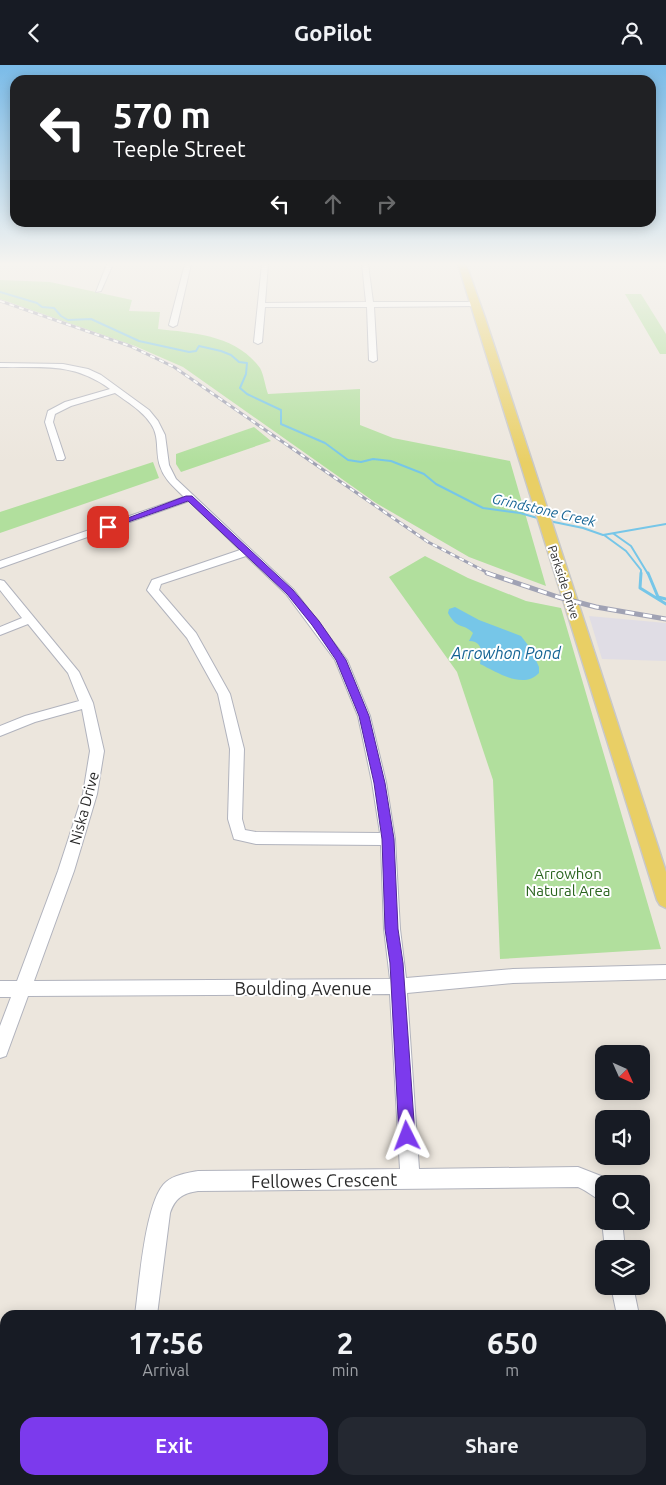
<!DOCTYPE html>
<html lang="en">
<head>
<meta charset="utf-8">
<style>
	:root { --surface:#171b24; --page:#242831; --text:#f1f3f6; --muted:#9ea1a6; --accent:#7c3aed }
	body { margin:0; font-family:Ubuntu,sans-serif; background:var(--page); color:var(--text); height:100vh; display:flex; flex-direction:column; font-size:19px; white-space:nowrap }
	* { box-sizing:border-box; margin:0 }
	p { font-size:16px; color:var(--muted) }
	.icon { flex:none; width:28px; height:28px; fill:none; stroke:currentColor; stroke-width:2; stroke-linecap:round; stroke-linejoin:round }
	.map { position:relative; flex:1; overflow:hidden }
	.side { position:absolute; left:0px; top:1245px; width:666px; height:175px; display:flex; flex-direction:column; background:var(--surface); border-radius:15px 15px 0 0; box-shadow:0 2px 12px #0003 }
	.side>* { flex:none }
	.hud { position:absolute; left:10px; top:10px; width:646px; height:152px; border-radius:15px; box-shadow:0 2px 12px #0003; background:#202124; color:#fff; overflow:hidden }
	.needle { width:32px; rotate:135deg }
	.tools { position:absolute; left:595px; top:980px; display:grid; gap:10px }
	.tools a { display:grid; place-items:center; width:55px; height:55px; border-radius:10px; background:var(--surface); box-shadow:0 2px 12px #0003; font-size:25px }
	.pin { position:absolute; display:grid; place-items:center; width:42px; height:42px; color:#fff; margin:-21px; border-radius:10px; box-shadow:0 2px 8px #0006 }
	.me { position:absolute; width:55px; margin:-28px; rotate:357deg; stroke-linejoin:round; filter:drop-shadow(0 0 4px #0008) }
	.turn { display:flex; align-items:center; gap:18px; height:105px; padding:0 20px; font-size:22px }
	.turn .icon { width:65px; height:65px; stroke-width:2.5 }
	.turn b { display:block; font-size:35px; line-height:42px }
	.lanes { display:flex; align-items:center; height:48px; padding:0 20px; background:#0003; justify-content:center; gap:25px; direction:ltr }
	.lanes .off { opacity:.35 }
	.eta { display:flex; justify-content:space-evenly; align-items:center; height:85px; text-align:center }
	.eta b { font-size:30px; font-weight:700; line-height:35px }
	.action { display:flex; gap:10px; margin-top:auto; padding:10px 20px }
	.action a { flex:1; height:58px; border-radius:15px; background:var(--accent); color:#fff; font-size:20px; font-weight:700; line-height:58px; text-align:center }
	.action a+a { background:var(--page); color:var(--text) }
	header { display:flex; justify-content:space-between; align-items:center; height:65px; padding:0 20px; background:var(--surface); font-size:22px; font-weight:700 }
	.map>svg:first-child { display:block }
	.industrial { fill:#e0dde5 }
	.green { fill:#b1df9d }
	.water { fill:#76c6e8 }
	.lines { fill:none; stroke-linecap:round; stroke-linejoin:round }
	.stream-far1 { stroke:#76c6e8; stroke-width:2 }
	.stream { stroke:#76c6e8; stroke-width:3 }
	.minor-casing { stroke:#b1b3bd; stroke-width:2 }
	.major-casing { stroke:#c8c8c8; stroke-width:3 }
	.minor { fill:#fff; fill-rule:evenodd }
	.major { fill:#e9cf65; fill-rule:evenodd }
	.rail-far1-casing { stroke:#a0a2b4; stroke-width:3 }
	.rail-casing { stroke:#a0a2b4; stroke-width:5 }
	.rail-far1 { stroke:#fff; stroke-width:2; stroke-dasharray:5; stroke-linecap:butt }
	.rail { stroke:#fff; stroke-width:3; stroke-dasharray:9; stroke-linecap:butt }
	.route { fill:#7c3aed; stroke:#51269a }
	.labels { text-anchor:middle; dominant-baseline:central; stroke-width:4; stroke-linejoin:round; paint-order:stroke }
	.far-street-label { font-size:12px; fill:#2a2a2a; stroke:#fff }
	.far-water-label { font-size:14px; font-style:italic; fill:#156494; stroke:#fff }
	.street-label { font-size:15px; fill:#2a2a2a; stroke:#fff }
	.park-label { font-size:15px; fill:#2a641e; stroke:#fff }
	.water-label { font-size:16px; font-style:italic; fill:#156494; stroke:#fff }
	.near-street-label { font-size:18px; fill:#2a2a2a; stroke:#fff }
</style>
</head>
<body>
<header><svg class="icon" aria-label="back" viewBox="0 0 24 24"><path d="M15 5l-7 7 7 7"/></svg>GoPilot<svg class="icon" aria-label="person" viewBox="0 0 24 24"><circle cx="12" cy="8" r="4"/><path d="M4 21q1-7 8-7t8 7"/></svg></header>
<div class="map">
<svg width="666" height="1420" viewBox="0 0 666 1420">
	<rect width="100%" height="100%" fill="#ece6dd"/>
	<!-- industrial -->
	<path class="industrial" d="M589 551 666 558V596L602 594Z"/>
	<!-- green -->
	<path class="green" d="M0 215 50 217 132 235 129 246 160 247 158 264C194 268 236 270 260 303 264 310 265 321 268 329L360 324V360L393 373 510 396 546 521 469 492 376 438 183 302 135 281 0 234Z
		M625 229H641L666 269V289H660Z
		M254 362 271 376 181 407 176 399V389Z
		M153 397 159 413 0 468V447Z
		M425 491 468 513 526 536 561 543 661 884 500 894 493 715 457 607 389 512Z"/>
	<!-- water -->
	<path class="water" d="M455 542 479 555 521 571 531 584 539 602V608C523 625 497 607 480 599 482 588 483 576 469 576L473 568C464 558 457 565 448 548L449 544Z"/>
	<g class="lines">
		<!-- stream-far1 -->
		<path class="stream-far1" d="M0 227 37 238 42 242 54 243 61 251 68 255 91 254 139 276 189 287 196 286 199 281 221 286 231 290 239 297 247 298 246 309 240 323 247 329 281 345V359L325 378 348 395 361 397 373 394 391 396 424 409 436 419 483 443 520 448 541 454
			M549 456 583 463 603 470 666 459
			M614 469 631 481 648 509
			M604 470 626 486 641 505V509"/>
		<!-- stream -->
		<path class="stream" d="M641 508 640 523 666 539
			M648 508 658 532 666 534"/>
		<!-- minor casing -->
		<g class="minor-casing">
			<path id="minor" d="M107 199H113L101 226 96 227Z
				M185 199H191L177 260 173 262 169 260Z
				M262 199H268L265 238 366 237 362 199H368L373 237H477L480 239 477 241 374 242 377 295 373 297 369 295 367 242H265L262 277 258 279 254 277Z
				M0 298 63 299 88 304 101 310 149 345 158 356 165 370 169 400 176 414 294 525 347 595 370 651 386 717 395 774 400 864 406 913 513 904 666 900V914L513 918 407 928 419 1104 578 1102 601 1111 610 1119H604V1137C594 1133 588 1126 578 1122L198 1126C183 1128 175 1133 170 1148L157 1250H135C139 1222 145 1134 166 1117 174 1110 187 1108 198 1106L400 1104 390 929 28 931 6 991 0 993V961L11 932H0V916H17L58 806 83 729 90 686 82 644 35 657 0 671V661L25 651 79 636 68 608 28 559 0 570V562L22 553 0 525V515L4 516 79 607 93 638 104 686 97 729 74 806 34 916 390 914 384 864 381 780 256 779 234 774 228 754 230 684 218 629 187 573 147 525 152 515 240 485 189 436 0 503V496L184 432C174 422 164 414 160 401 155 386 160 372 151 359 142 345 127 337 115 328L71 341 55 349 53 357 65 393 63 395H57L45 357 48 346 65 337 110 324C73 297 43 303 0 302ZM246 491 286 529 335 595 358 651 372 717 380 768 256 767 245 765 242 754 244 684 230 629 196 568 159 525 161 519Z
				M604 1152V1156H622L625 1184H605L602 1156Z
				M611 1221H633L639 1250H617Z
				M0 1268H5V1290H0Z
				M661 1399 666 1401V1420H651L650 1415H661Z"/>
		</g>
		<!-- major casing -->
		<g class="major-casing">
			<path id="major" d="M458 199H466L485 253 658 782 666 807V843L660 840 657 835Z"/>
		</g>
		<!-- minor -->
		<use href="#minor" class="minor"/>
		<!-- major -->
		<use href="#major" class="major"/>
		<!-- rail-far1 casing -->
		<g class="rail-far1-casing">
			<path id="rail-far1" d="M0 236 130 281 174 302 428 477 490 509"/>
		</g>
		<!-- rail casing -->
		<g class="rail-casing">
			<path id="rail" d="M487 508 558 532 596 542 666 554"/>
		</g>
		<!-- rail-far1 -->
		<use href="#rail-far1" class="rail-far1"/>
		<!-- rail -->
		<use href="#rail" class="rail"/>
	</g>
	<!-- sky -->
	<linearGradient id="sky" x2="0" y2="1"><stop stop-color="#7abbe8"/><stop offset="0.5" stop-color="#f6f4f0"/><stop offset="1" stop-color="#f6f4f0" stop-opacity="0"/></linearGradient>
	<rect width="666" height="398" fill="url(#sky)"/>
	<!-- route -->
	<path class="route" d="M186 431H192L293 525 319 556 346 595 369 651 385 718 394 774 398 864 403 898 415 1071 412 1077 407 1079 401 1077 399 1071 390 898 385 864 382 774 374 718 359 651 336 595 312 560 287 529 188 436 111 463 104 462Z"/>
	<g class="labels">
		<!-- far-street labels -->
		<g class="far-street-label">
			<text transform="translate(564 517) rotate(72)">Parkside Drive</text>
		</g>
		<!-- far-water labels -->
		<g class="far-water-label">
			<text transform="translate(544 445) rotate(13)">Grindstone Creek</text>
		</g>
		<!-- street labels -->
		<g class="street-label">
			<text transform="translate(84 743) rotate(-75)">Niska Drive</text>
		</g>
		<!-- park labels -->
		<g class="park-label">
			<text x="568" y="808">Arrowhon<tspan x="568" dy="17">Natural Area</tspan></text>
		</g>
		<!-- water labels -->
		<g class="water-label">
			<text x="506" y="588">Arrowhon Pond</text>
		</g>
		<!-- near-street labels -->
		<g class="near-street-label">
			<text x="303" y="923">Boulding Avenue</text>
			<text transform="translate(324 1115) rotate(-1)">Fellowes Crescent</text>
		</g>
	</g>
</svg>
<div class="tools">
<a><svg class="needle" viewBox="-14 -14 28 28"><path d="M0-13l5 13h-10z" fill="#e53935"/><path d="M0 13l5-13h-10z" fill="#9ea1a6"/></svg></a>
<a><svg class="icon" aria-label="sound" viewBox="0 0 24 24"><path d="M4 9h4l5-4v14l-5-4H4zM17 9q2 3 0 6"/></svg></a>
<a><svg class="icon" aria-label="search" viewBox="0 0 24 24"><circle cx="10" cy="10" r="6"/><path d="M15 15l6 6"/></svg></a>
<a><svg class="icon" aria-label="layers" viewBox="0 0 24 24"><path d="M12 4l9 5-9 5-9-5zM3 14l9 5 9-5"/></svg></a>
</div>
<div class="pin" style="left:108px;top:462px;background:#d93025"><svg class="icon" aria-label="arrive" viewBox="0 0 24 24"><path d="M6 21V4h12l-3 4 3 4H6"/></svg></div>
<svg class="me" style="left:407px;top:1071px" viewBox="-20 -20 40 40"><path d="M0-17L14 15 0 8-14 15z" fill="#7c3aed" stroke="#fff" stroke-width="4"/></svg>
<div class="hud">
<div class="turn"><svg class="icon" aria-label="left" viewBox="0 0 24 24"><path d="M17 20v-9H6M10 6l-5 5 5 5"/></svg><div><b>570 m</b>Teeple Street</div></div>
<div class="lanes"><svg class="icon" aria-label="left" viewBox="0 0 24 24"><path d="M17 20v-9H6M10 6l-5 5 5 5"/></svg><svg class="icon off" aria-label="ahead" viewBox="0 0 24 24"><path d="M12 20V5M6 11l6-6 6 6"/></svg><svg class="icon off" aria-label="right" viewBox="0 0 24 24"><path d="M7 20v-9h11M14 6l5 5-5 5"/></svg></div>
</div>
<section class="side">
<div class="eta">
<div><b>17:56</b><p>Arrival</p></div>
<div><b>2</b><p>min</p></div>
<div><b>650</b><p>m</p></div>
</div>
<div class="action"><a>Exit</a><a>Share</a></div>
</section>
</div>
</body>
</html>
